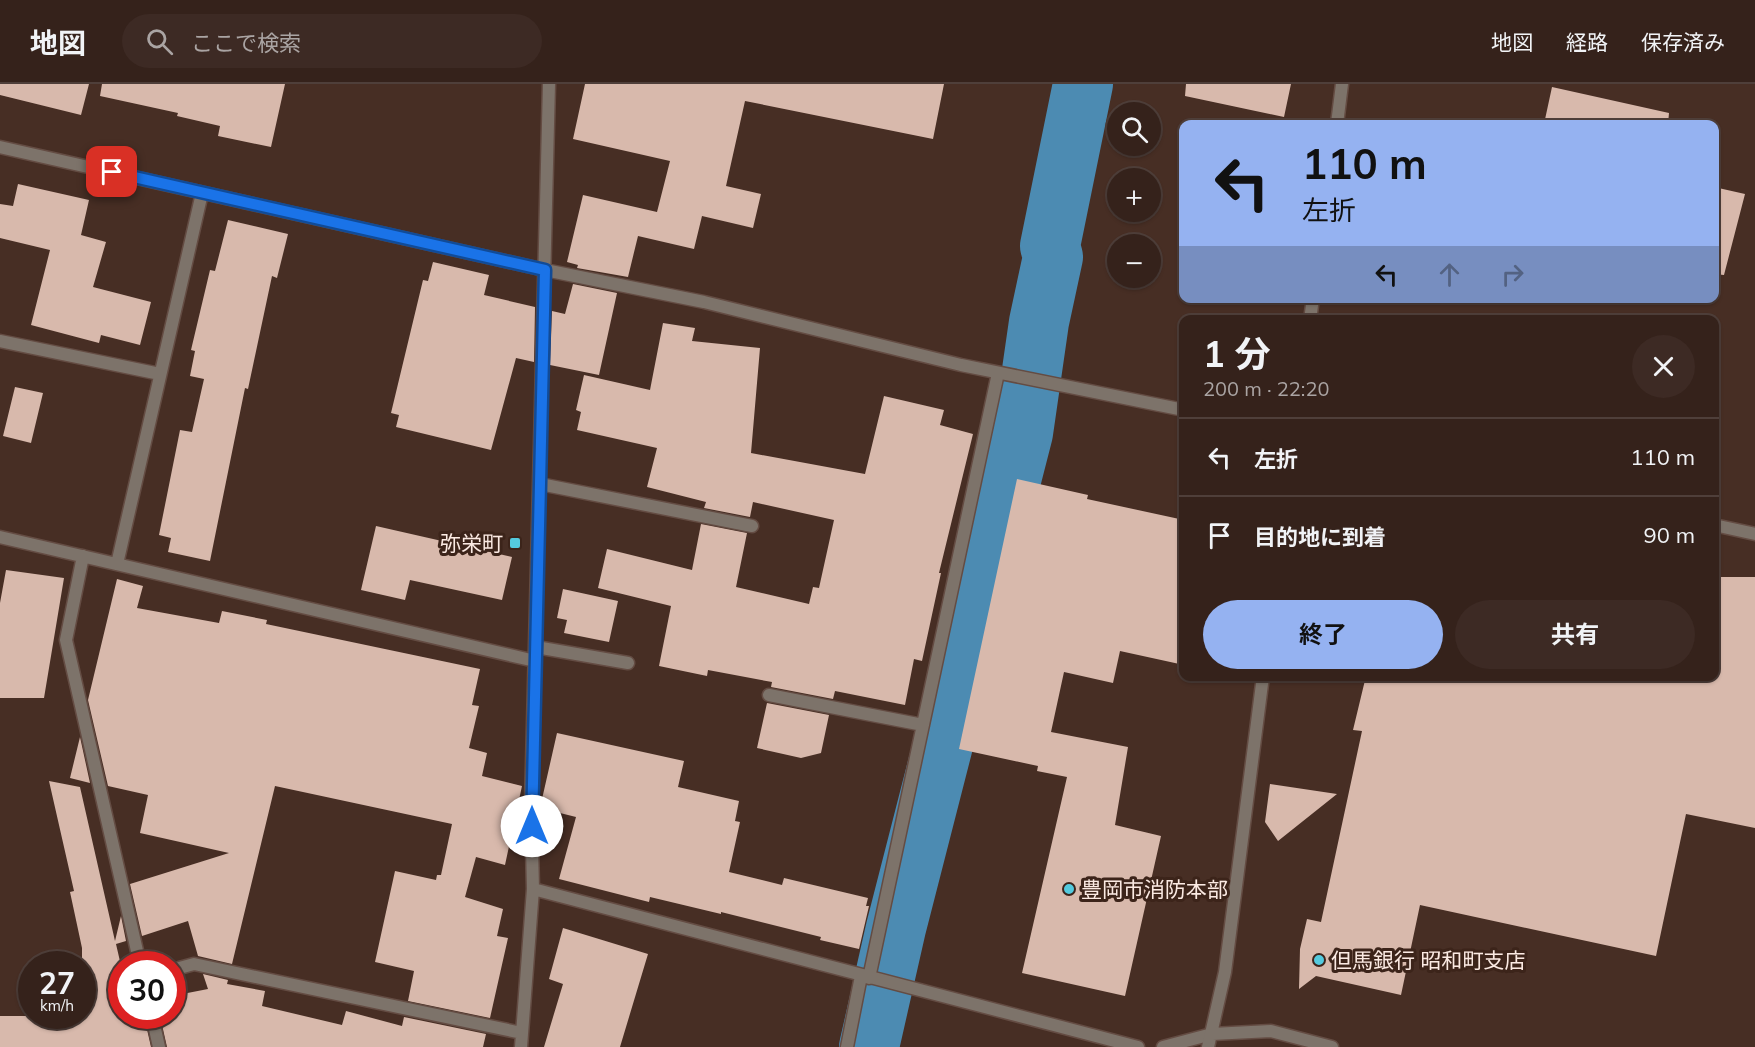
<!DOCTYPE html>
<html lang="ja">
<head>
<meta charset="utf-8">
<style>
	:root { --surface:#35221b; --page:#3d2a24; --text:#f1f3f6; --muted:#aaa4a3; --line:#4f3f3a; --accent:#95b2f1 }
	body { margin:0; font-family:Mulish,"Noto Sans JP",sans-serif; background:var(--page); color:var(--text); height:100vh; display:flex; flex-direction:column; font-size:22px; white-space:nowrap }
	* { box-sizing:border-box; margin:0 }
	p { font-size:20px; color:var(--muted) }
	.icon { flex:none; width:33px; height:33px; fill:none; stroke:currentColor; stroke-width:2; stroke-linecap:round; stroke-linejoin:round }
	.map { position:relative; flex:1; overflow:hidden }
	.details { position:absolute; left:1179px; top:231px; width:540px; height:366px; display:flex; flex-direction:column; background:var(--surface); border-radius:12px; box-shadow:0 2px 4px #0004,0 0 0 2px var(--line) }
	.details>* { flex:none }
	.guide { position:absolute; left:1179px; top:36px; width:540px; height:183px; border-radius:12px; box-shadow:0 2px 4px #0004,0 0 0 2px var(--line); background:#95b2f1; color:#111; overflow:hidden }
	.buttons { position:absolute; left:1107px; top:18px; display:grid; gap:12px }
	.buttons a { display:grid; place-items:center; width:54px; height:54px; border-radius:50%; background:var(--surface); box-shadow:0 2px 4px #0004,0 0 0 2px var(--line); font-size:30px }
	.speed { position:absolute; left:18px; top:867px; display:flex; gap:12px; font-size:30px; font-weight:700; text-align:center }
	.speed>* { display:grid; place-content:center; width:78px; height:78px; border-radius:50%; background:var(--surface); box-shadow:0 2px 4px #0004,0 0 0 2px var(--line); line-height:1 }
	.speed small { font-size:15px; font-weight:400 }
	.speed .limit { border:9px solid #d22; background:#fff; color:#111 }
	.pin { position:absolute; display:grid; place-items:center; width:51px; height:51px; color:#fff; margin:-26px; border-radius:12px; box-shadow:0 3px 9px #0006 }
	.me { position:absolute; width:66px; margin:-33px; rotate:0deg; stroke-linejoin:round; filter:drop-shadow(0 0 4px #0008) }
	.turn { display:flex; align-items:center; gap:21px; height:126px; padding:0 24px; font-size:27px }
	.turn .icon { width:78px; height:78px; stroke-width:2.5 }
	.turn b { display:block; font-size:42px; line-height:51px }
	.lanes { display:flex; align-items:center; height:57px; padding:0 24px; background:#0003; justify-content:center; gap:30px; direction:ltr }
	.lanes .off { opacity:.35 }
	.round { display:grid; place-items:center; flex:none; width:63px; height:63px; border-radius:32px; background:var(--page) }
	.overview { display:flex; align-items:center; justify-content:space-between; height:102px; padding:0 24px }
	h1 { font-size:36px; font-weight:700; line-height:45px }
	.button { display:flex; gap:12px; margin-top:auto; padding:12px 24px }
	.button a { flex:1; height:69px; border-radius:36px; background:var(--accent); color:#111; font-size:24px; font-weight:700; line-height:69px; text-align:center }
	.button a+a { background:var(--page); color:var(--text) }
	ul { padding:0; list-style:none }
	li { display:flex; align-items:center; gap:18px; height:78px; padding:0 24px; border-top:2px solid var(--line) }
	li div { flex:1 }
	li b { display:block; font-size:22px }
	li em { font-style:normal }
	header { display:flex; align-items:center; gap:36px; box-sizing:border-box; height:84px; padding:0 30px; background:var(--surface); border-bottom:2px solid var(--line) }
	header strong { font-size:28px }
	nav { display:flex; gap:33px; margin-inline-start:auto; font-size:21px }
	.search { width:420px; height:54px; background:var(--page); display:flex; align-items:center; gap:15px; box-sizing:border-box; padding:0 21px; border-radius:33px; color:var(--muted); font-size:22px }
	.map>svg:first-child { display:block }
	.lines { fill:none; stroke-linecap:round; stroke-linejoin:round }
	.river { stroke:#4c8bb2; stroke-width:60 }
	.building { fill:#d8b9ac }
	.minor-casing { stroke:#644c43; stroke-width:15 }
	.tertiary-casing { stroke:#644c43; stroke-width:15 }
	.minor { stroke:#7d736a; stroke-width:12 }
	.tertiary { stroke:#7d736a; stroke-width:12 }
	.route-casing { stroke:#114b97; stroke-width:15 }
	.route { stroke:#1a73e8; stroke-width:10 }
	.poi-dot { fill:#54cade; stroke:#3c241a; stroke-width:2 }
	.labels { text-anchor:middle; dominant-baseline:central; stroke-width:6; stroke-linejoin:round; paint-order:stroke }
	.poi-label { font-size:21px; fill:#fbeae3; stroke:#3c241a; text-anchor:start }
</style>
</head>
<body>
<header>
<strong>地図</strong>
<div class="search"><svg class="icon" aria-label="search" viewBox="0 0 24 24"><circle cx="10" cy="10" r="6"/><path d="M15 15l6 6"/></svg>ここで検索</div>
<nav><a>地図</a><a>経路</a><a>保存済み</a></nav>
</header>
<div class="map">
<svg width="1755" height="963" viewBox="0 0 1755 963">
	<rect width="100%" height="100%" fill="#472e24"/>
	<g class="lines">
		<!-- river -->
		<path class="river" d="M869 963 896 844 1023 349 1039 238 1053 173 1050 162 1083 0"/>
	</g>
	<!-- building -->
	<path class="building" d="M0 0H89L81 31 0 11Z
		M102 0H285L271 63 218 52 220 42 177 32 178 29 100 12Z
		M585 0H944L933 55 745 17 726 102 761 110 753 144 702 132 694 165 638 152 628 193 577 184 578 181 567 178 583 111 657 128 670 77 573 55Z
		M1186 0H1291L1284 33 1185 12Z
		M1552 3 1669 29 1668 40H1544Z
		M18 100 89 116 81 151 106 158 93 203 151 218 140 261 101 251 99 259 31 241 50 166 0 154V120L13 122Z
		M1714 103 1745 110 1724 191 1714 190Z
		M228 136 288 150 277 194 272 192 248 305 245 304 210 477 168 468 171 454 159 451 180 346 192 348 204 295 190 292 195 267 191 266 210 186 215 187Z
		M433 178 489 191 484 211 535 223 534 278 516 274 491 366 396 343 399 331 391 329 423 196 428 197Z
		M573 200 617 209 599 291 550 281 552 227 565 230Z
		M663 239 695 244 692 257 760 264 751 369 865 390 884 312 944 326 940 341 973 350 939 489H941L922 577 914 575 905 621 835 607 833 615 771 603 772 598 708 586 707 592 659 582 671 522 598 504 607 465 692 486 701 440 747 449 736 503 809 520 813 503 819 504 834 436 753 418 750 433 704 424 706 418 647 403 657 364 577 346 581 328 576 326 584 291 650 306Z
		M15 303 43 309 31 359 3 352Z
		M1017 395 1088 411 1087 415 1184 436V581L1120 567 1113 599 1064 588 1051 648 1128 663 1115 741 1161 752 1125 912 1022 889 1067 693 1037 687 1038 682 959 665Z
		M376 442 512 473 502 516 410 496 405 516 361 506Z
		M6 486 64 494 44 614H0V519Z
		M1714 493H1755V744L1686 730 1656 872 1420 821 1401 911 1316 892 1299 905 1300 865 1307 835 1321 838 1362 647 1353 646 1366 592H1714Z
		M117 495 143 502 137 524 219 539 222 527 267 536 266 540 480 585 472 621 479 622 469 664 487 669 482 692 522 702 505 781 476 773 465 813 503 825 497 852 508 854 490 934 408 917 414 887 375 878 395 787 436 796 437 791H441L452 740 275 702 232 880 198 872 188 837 142 852 130 800 229 769 140 749 148 711 108 702 88 616Z
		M563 505 618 517 609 558 564 549 567 536 557 534Z
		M767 619 829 631 821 669 801 674 757 664Z
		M557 649 684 677 678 703 739 717 735 737 740 738 729 788 782 801 784 794 868 814 866 822H869L859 865 820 856 821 853 721 828V830L650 813 649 818 559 795 576 733 540 724Z
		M80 653 90 699 70 694Z
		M49 697 80 703 115 857 121 832 126 857 116 860 122 886V932H144L151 963H0V932H82V864L70 808 74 807Z
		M1270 700 1337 710 1278 757 1265 738Z
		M563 844 648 870 620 963H544L563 900 549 895Z
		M203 890 228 896 227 900 265 907 262 922 342 941 346 927 402 942 404 933 486 950 483 963H167L160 932H172V912L208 905Z"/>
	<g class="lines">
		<!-- minor casing -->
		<g class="minor-casing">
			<path id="minor" d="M0 63 545 186 704 218 961 281 1184 326
				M0 257 160 290
				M540 400 752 442
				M1714 441 1755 450
				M0 453 535 577
				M83 472 66 556 140 880
				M117 480 202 109
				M536 563 628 579
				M769 611 923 641
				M533 805 1138 963
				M172 886 194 880 522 949
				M869 894 998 289
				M152 932 159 963
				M521 963 533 805 531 721 549 0
				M847 963 861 892
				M1163 963 1212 950"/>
		</g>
		<!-- tertiary casing -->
		<g class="tertiary-casing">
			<path id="tertiary" d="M1337 40 1342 0
				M1310 236 1313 214
				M1212 950 1271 947 1332 963
				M1208 963 1225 888 1263 592"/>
		</g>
		<!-- minor -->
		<use href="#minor" class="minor"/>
		<!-- tertiary -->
		<use href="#tertiary" class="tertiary"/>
	</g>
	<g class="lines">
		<!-- route casing -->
		<g class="route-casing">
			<path id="route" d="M112 88 545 186 532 742"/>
		</g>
		<!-- route -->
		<use href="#route" class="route"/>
	</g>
	<!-- markers -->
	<g class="poi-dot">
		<rect x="509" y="453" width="12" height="12" rx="3"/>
		<circle cx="1069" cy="805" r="6"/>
		<circle cx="1319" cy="876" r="6"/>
	</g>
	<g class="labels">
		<!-- poi labels -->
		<g class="poi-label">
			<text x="503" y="459" text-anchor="end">弥栄町</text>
			<text x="1081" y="805">豊岡市消防本部</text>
			<text x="1331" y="876">但馬銀行 昭和町支店</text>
		</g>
	</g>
</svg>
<div class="buttons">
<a><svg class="icon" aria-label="search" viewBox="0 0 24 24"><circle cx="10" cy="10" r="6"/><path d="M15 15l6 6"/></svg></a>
<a>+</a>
<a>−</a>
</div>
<div class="speed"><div>27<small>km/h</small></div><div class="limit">30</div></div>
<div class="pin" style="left:112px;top:88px;background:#d93025"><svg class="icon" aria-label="arrive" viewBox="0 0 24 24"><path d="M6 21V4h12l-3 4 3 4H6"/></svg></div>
<svg class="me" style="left:532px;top:742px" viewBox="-20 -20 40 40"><circle r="19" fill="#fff"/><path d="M0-13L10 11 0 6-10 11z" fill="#1a73e8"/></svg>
<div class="guide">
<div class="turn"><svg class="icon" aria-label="left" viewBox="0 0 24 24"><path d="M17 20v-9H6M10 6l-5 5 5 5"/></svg><div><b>110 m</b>左折</div></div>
<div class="lanes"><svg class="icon" aria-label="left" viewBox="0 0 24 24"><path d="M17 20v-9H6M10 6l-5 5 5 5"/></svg><svg class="icon off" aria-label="ahead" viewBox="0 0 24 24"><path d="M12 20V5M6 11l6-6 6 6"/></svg><svg class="icon off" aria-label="right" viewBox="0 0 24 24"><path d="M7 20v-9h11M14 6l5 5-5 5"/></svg></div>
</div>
<section class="details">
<div class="overview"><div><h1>1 分</h1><p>200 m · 22:20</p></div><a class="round"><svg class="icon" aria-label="close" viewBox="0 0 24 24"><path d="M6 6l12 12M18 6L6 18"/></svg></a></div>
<ul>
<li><svg class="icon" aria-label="left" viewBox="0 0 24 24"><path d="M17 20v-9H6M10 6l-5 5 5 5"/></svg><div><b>左折</b></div><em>110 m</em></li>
<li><svg class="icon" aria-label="arrive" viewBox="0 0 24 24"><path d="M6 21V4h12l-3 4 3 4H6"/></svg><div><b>目的地に到着</b></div><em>90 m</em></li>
</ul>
<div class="button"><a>終了</a><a>共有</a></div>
</section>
</div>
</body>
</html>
